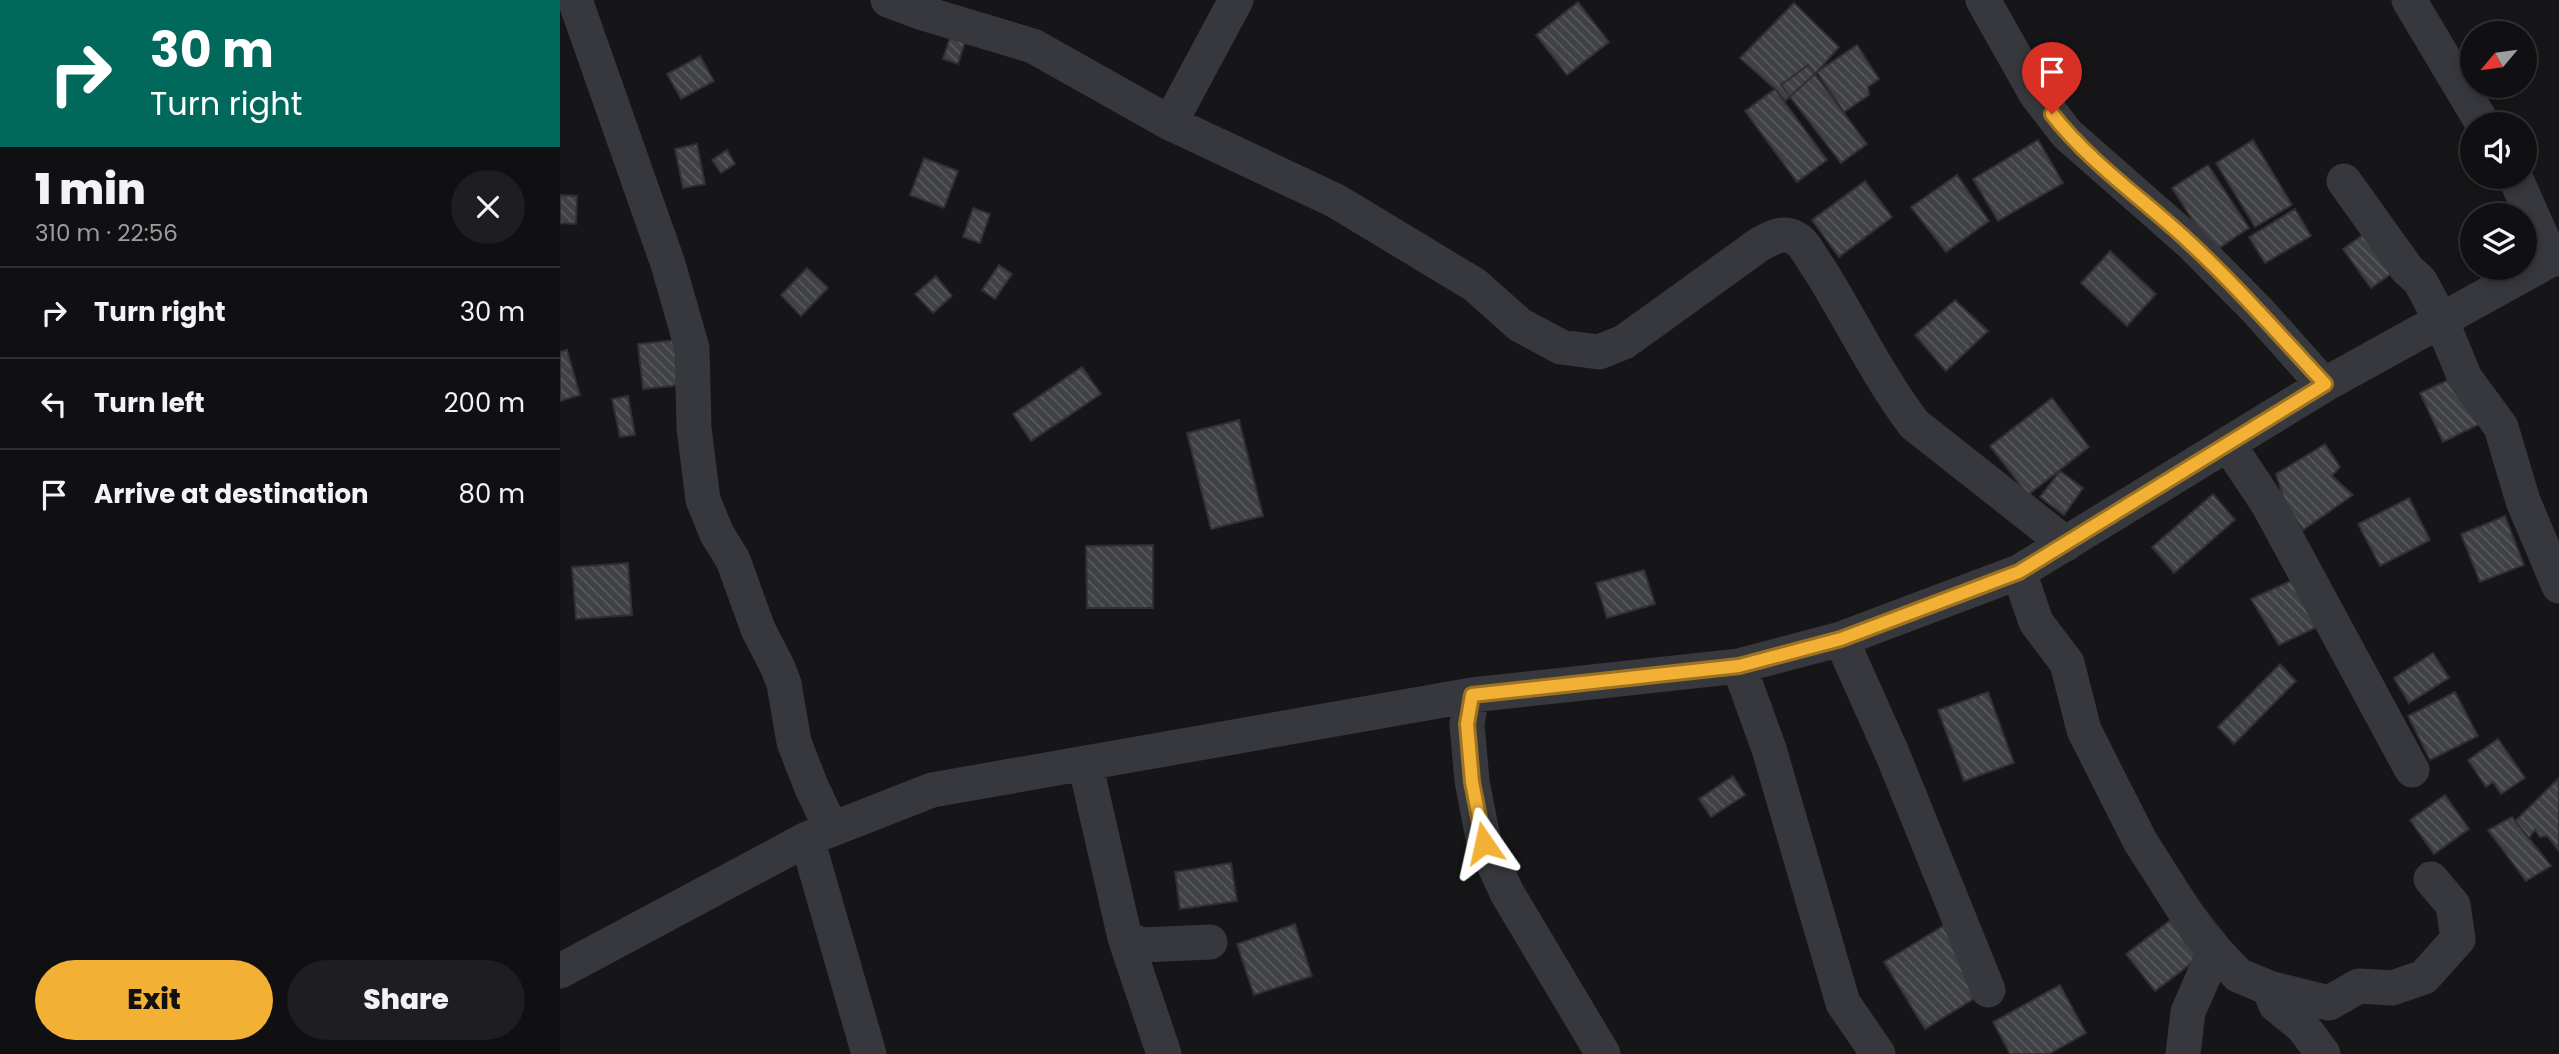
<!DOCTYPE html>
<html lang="en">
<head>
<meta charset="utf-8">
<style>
	:root { --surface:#101012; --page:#1e1e20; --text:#f1f3f6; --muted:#9c9d9f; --line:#303032; --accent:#f2b134 }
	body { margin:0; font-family:Poppins,sans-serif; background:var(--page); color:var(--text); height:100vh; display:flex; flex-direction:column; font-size:26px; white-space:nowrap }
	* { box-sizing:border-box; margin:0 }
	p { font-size:23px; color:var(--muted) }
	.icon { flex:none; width:38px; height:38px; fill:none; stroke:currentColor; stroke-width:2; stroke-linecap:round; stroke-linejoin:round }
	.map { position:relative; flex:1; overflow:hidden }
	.panel { display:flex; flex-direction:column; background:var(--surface); width:560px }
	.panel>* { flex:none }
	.guide { background:#00695c; color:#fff; overflow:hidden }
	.needle { width:46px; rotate:241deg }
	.tools { position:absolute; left:1900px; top:21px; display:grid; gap:14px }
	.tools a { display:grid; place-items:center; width:77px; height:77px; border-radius:50%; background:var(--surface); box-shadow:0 4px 10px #0003,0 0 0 2px var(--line); font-size:35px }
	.pin { position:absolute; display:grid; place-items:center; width:60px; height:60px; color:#fff; margin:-72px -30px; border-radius:50% 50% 50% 0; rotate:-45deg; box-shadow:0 0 7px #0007 }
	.pin .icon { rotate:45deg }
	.me { position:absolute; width:77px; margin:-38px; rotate:349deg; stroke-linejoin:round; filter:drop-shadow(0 0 5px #0008) }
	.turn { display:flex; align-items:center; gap:24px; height:147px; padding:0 35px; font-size:32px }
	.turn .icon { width:91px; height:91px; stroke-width:2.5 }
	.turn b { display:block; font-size:49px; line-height:60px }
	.round { display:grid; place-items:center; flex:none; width:74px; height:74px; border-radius:37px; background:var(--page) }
	.head { display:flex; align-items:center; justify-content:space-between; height:119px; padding:0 35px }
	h1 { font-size:42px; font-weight:800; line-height:52px }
	.primary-button { display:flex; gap:14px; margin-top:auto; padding:14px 35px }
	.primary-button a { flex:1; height:80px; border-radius:42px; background:var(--accent); color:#111; font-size:28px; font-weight:800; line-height:80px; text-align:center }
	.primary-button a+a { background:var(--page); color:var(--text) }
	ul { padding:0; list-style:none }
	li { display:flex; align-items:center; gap:21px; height:91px; padding:0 35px; border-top:2px solid var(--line) }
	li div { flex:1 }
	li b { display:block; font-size:26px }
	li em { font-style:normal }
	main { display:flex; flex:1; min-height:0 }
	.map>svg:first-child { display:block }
	.building { fill:url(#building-back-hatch); stroke:#303034; stroke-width:2 }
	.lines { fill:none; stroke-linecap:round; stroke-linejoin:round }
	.minor { stroke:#37383d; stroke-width:35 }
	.route-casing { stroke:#9d7322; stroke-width:18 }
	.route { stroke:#f2b134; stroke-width:12 }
</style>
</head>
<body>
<main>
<section class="panel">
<div class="guide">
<div class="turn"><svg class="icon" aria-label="right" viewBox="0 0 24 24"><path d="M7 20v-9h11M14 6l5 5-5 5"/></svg><div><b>30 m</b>Turn right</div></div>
</div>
<div class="head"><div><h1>1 min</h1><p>310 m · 22:56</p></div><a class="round"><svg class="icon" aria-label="close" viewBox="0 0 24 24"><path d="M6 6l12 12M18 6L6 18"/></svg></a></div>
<ul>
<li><svg class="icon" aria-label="right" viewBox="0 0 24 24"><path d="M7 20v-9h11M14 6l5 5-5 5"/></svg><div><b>Turn right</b></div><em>30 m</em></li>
<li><svg class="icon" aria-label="left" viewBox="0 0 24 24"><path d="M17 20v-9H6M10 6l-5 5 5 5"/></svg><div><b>Turn left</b></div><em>200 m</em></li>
<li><svg class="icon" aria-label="arrive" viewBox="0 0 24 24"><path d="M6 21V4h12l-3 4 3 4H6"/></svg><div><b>Arrive at destination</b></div><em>80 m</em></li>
</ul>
<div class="primary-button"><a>Exit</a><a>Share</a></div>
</section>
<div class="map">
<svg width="1999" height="1054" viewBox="0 0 1999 1054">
	<defs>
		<pattern id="building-back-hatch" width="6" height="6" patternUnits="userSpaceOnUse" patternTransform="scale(1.75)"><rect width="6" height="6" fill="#404145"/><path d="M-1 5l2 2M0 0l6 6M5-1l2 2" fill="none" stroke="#595a5e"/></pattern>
	</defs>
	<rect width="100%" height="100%" fill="#161618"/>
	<!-- building -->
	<path class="building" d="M1018 2 1049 42 1007 75 976 35Z
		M1234 3 1279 47 1257 72 1225 101 1215 89 1180 58Z
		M394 25 409 30 398 64 383 59Z
		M1297 45 1319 79 1308 87 1309 95 1284 112 1257 72Z
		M140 56 154 81 121 99 107 74Z
		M1248 65 1307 144 1281 163 1221 85Z
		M1215 89 1267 160 1237 182 1185 111Z
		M1478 140 1503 183 1438 221 1413 179Z
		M1693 140 1732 205 1695 227 1656 163Z
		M137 144 145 184 123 188 115 149Z
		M167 150 175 164 161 173 152 160Z
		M364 158 398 171 384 208 350 195Z
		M1648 165 1689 228 1653 252 1612 188Z
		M1397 175 1429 221 1386 252 1351 207Z
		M1305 181 1332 217 1279 257 1252 220Z
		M0 195 17 196 16 224 0 223Z
		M413 208 430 214 420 243 403 237Z
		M1735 209 1751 236 1705 263 1689 237Z
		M1824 220 1852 259 1811 288 1783 249Z
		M1550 251 1596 294 1567 326 1521 283Z
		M439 265 452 274 435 299 422 290Z
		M247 268 268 288 241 316 221 295Z
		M376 276 392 296 373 313 355 294Z
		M1395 300 1428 331 1386 371 1355 335Z
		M116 340 121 385 83 389 78 344Z
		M7 350 20 395 0 401V352Z
		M522 367 541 394 471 441 453 414Z
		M1903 373 1926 421 1883 442 1860 393Z
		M68 396 75 435 60 437 52 399Z
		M1492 398 1529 447 1468 495 1430 446Z
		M679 420 703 516 651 529 627 433Z
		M1765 444 1780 467 1772 476 1793 495 1743 530 1725 503 1716 474Z
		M1500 471 1523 488 1504 515 1480 497Z
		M1653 494 1675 520 1614 573 1592 547Z
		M1849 498 1870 540 1820 566 1798 524Z
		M1945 516 1964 565 1920 582 1901 534Z
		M593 545V608H527L526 546Z
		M68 563 72 615 16 619 12 567Z
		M1084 570 1095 604 1047 618 1036 583Z
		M1746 574 1778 617 1719 645 1691 599Z
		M1873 653 1889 678 1849 703 1834 678Z
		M1720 664 1736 681 1674 744 1658 727Z
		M1428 692 1454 763 1404 781 1378 710Z
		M1895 692 1918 736 1870 760 1848 716Z
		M1938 739 1965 778 1941 794 1933 782 1926 787 1908 760Z
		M1173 776 1185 795 1151 817 1139 799Z
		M1999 778V851L1987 836 1980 837 1975 830 1969 838 1955 821Z
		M1885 795 1909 829 1874 854 1850 820Z
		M1952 817 1991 866 1966 881 1928 830Z
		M671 863 677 901 620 909 615 872Z
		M1637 900 1666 937 1595 991 1566 954Z
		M1388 923 1428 990 1365 1029 1324 962Z
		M735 924 752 976 694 995 677 944Z
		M1500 985 1526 1033 1489 1054H1450L1433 1022Z"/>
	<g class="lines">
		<!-- minor -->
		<path class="minor" d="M15 0 108 264 132 348 134 428 143 500 157 534 173 560 198 629 218 668 224 684 234 742 251 786 271 828
			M328 0 363 13 473 46 610 123 776 201 915 285 960 325 1001 347 1039 352 1064 342 1200 244C1212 238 1222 231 1235 238 1245 243 1251 258 1258 267 1291 319 1317 375 1354 424L1506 544
			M1423 0 1476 94 1507 134 1631 243 1698 311 1764 385
			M1849 0 1923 124
			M610 123 676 0
			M1955 177 1992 260
			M1784 181 1847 269 1860 281 1881 320 1905 378 1941 427 1963 501 1999 586
			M1668 444 1708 504 1852 770
			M1459 572 1476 622 1507 663 1524 730 1580 841 1638 932 1678 975 1709 988 1769 1003 1799 986 1832 988 1864 977 1898 939 1893 905 1871 879
			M1281 639 1332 753 1428 990
			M1179 666 1209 749 1283 1003 1318 1054
			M912 695 907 724 912 781 924 843 947 893 1043 1054
			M525 763 565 938 604 1054
			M247 839 309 1054
			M565 938 582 945 650 942
			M0 971 247 839 372 790 912 695 1179 666 1281 639 1459 572 1764 385 1999 255
			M1709 988 1716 1005 1743 1027 1763 1054
			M1623 1054 1628 1012 1655 950"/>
	</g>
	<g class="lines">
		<!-- route casing -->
		<g class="route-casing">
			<path id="route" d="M924 843 912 782 907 724 912 695 1179 666 1281 639 1459 572 1765 384C1720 336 1677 286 1628 241 1583 199 1530 163 1492 114"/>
		</g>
		<!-- route -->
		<use href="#route" class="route"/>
	</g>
</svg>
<div class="tools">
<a><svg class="needle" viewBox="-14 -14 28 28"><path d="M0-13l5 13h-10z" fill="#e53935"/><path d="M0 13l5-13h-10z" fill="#9c9d9f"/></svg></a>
<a><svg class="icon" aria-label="sound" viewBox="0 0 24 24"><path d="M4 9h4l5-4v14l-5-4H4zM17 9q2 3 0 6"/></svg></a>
<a><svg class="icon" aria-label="layers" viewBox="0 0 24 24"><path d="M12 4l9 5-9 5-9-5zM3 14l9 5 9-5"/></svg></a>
</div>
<div class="pin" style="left:1492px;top:114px;background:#d93025"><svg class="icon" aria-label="arrive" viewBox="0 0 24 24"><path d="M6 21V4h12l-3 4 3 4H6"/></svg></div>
<svg class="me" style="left:924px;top:843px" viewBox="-20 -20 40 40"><path d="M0-17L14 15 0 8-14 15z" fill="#f2b134" stroke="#fff" stroke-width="4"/></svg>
</div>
</main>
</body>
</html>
